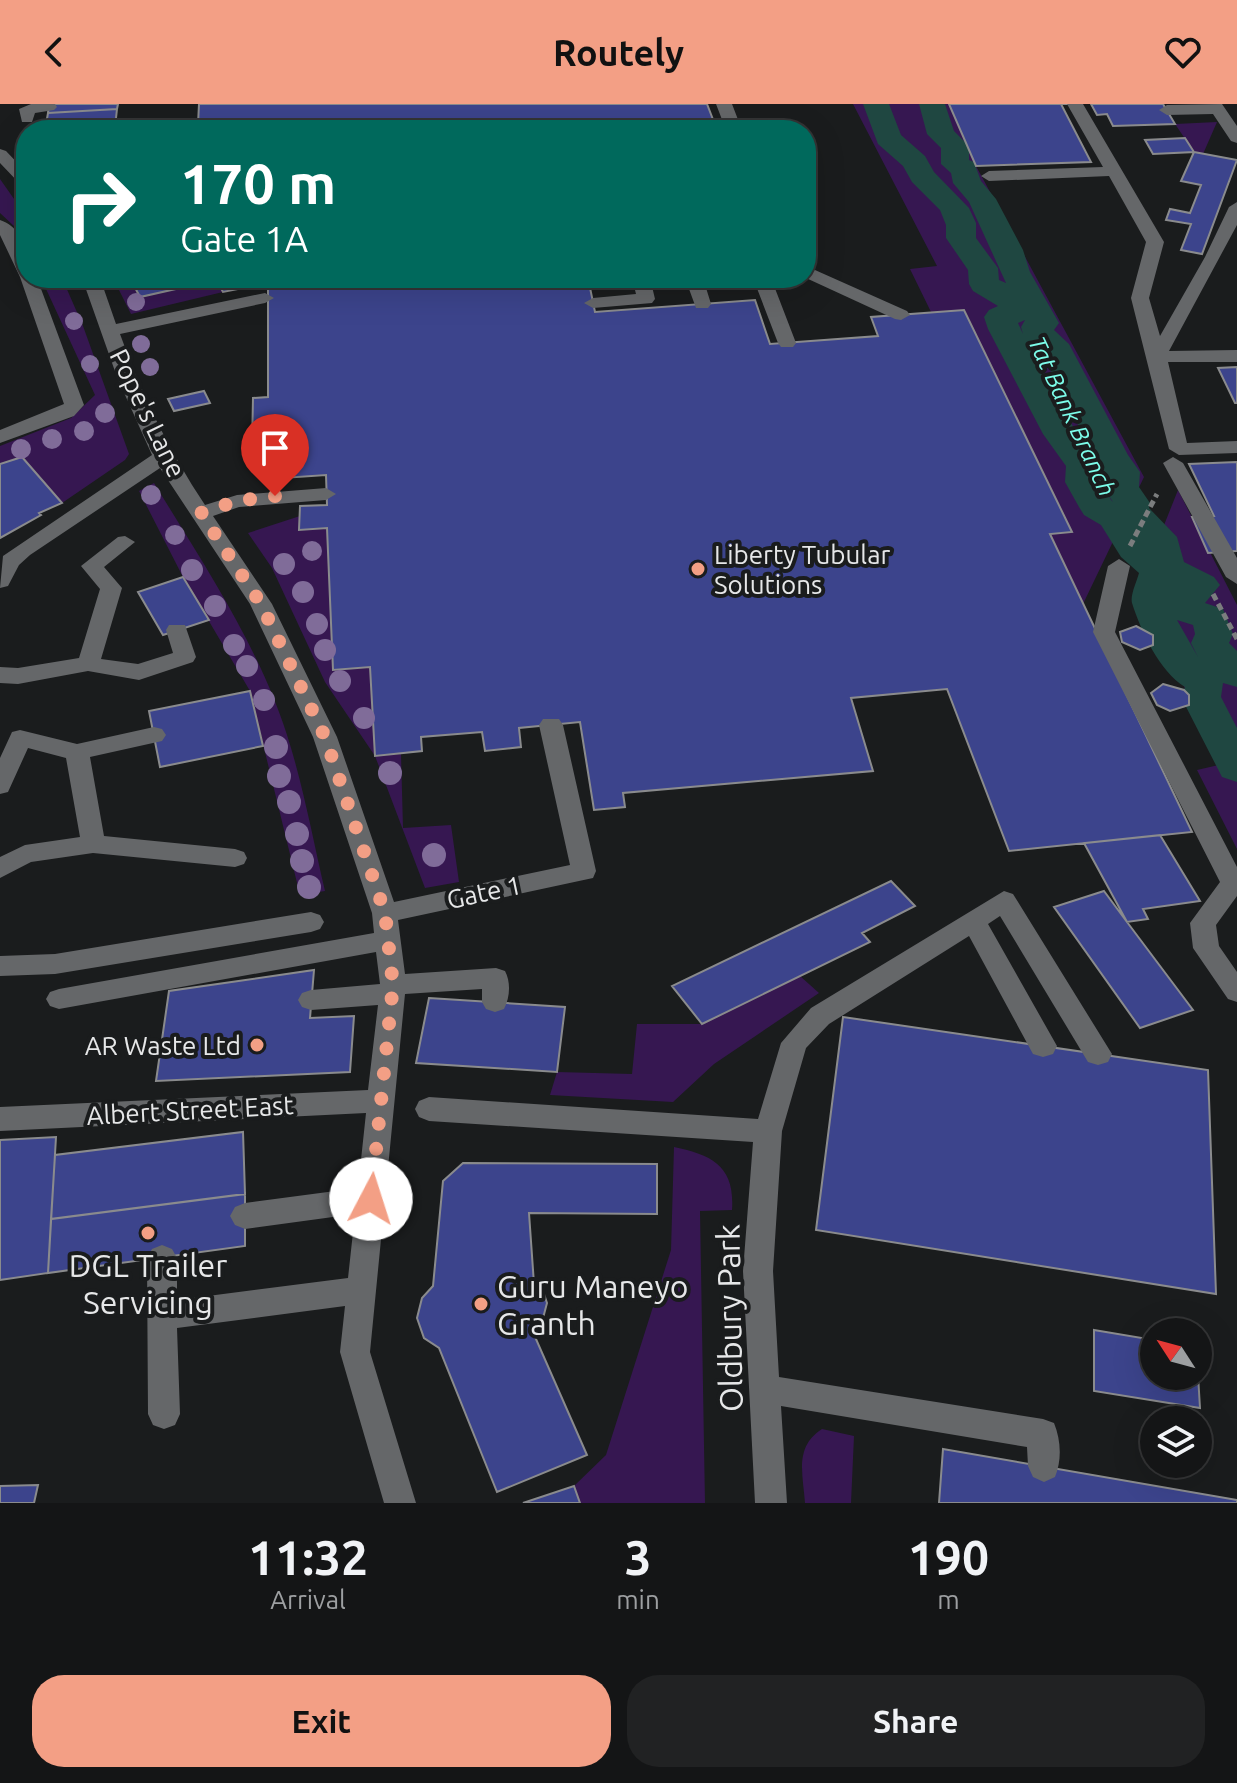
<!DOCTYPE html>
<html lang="en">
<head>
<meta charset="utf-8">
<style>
	:root { --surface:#141516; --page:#212223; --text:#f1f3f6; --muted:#9d9fa1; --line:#333435; --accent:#f39f85 }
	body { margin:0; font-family:Ubuntu,sans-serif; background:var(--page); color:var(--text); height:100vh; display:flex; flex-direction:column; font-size:30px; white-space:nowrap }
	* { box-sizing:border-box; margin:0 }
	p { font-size:26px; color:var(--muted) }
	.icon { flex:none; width:44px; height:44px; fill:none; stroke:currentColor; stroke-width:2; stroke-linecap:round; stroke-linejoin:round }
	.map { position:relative; height:1399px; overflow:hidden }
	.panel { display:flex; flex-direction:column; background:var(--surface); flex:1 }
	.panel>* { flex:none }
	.banner { position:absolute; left:16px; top:16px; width:800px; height:168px; border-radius:32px; box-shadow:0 8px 32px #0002,0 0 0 2px var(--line); background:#00695c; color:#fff; overflow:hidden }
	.needle { width:52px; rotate:306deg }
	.tools { position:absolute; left:1140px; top:1214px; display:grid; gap:16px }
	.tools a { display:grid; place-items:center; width:72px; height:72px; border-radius:50%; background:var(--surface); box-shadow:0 8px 32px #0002,0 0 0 2px var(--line); font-size:40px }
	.pin { position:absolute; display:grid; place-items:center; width:68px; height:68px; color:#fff; margin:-82px -34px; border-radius:50% 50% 50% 0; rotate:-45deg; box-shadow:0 0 8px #0007 }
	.pin .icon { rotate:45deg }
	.me { position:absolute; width:88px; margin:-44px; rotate:5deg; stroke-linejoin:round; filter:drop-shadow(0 0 6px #0008) }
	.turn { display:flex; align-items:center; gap:28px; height:168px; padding:0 32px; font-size:36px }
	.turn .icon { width:104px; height:104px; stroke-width:2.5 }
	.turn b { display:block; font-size:56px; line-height:68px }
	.eta { display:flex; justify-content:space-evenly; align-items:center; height:136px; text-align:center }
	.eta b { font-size:48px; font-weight:600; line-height:56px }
	.button { display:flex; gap:16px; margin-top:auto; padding:16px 32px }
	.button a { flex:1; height:92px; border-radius:32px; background:var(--accent); color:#111; font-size:32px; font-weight:600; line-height:92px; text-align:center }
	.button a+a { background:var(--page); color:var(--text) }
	header { display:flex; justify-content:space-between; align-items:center; height:104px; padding:0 32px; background:var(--accent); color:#111; font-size:36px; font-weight:600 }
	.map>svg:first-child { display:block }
	.green { fill:#361751 }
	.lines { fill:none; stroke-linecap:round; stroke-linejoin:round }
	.canal { fill:#1f4741; fill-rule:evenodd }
	.building { fill:#3c448c; stroke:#8a8b8d; stroke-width:2 }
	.path { stroke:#7b7d7e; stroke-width:5; stroke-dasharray:7 4; stroke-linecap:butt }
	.minor { fill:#656769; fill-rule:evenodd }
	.tree { fill:#806c99 }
	.route { stroke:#f39f85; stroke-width:14; stroke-dasharray:0 25.2 }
	.poi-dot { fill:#f39f85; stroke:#1a1c1d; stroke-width:3 }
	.labels { text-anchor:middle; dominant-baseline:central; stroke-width:8; stroke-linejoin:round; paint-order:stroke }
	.far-water-label { font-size:24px; font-style:italic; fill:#7cfdea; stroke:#1a1c1d }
	.street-label { font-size:26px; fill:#e6e7e8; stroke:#1a1c1d }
	.poi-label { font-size:26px; fill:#e6e7e8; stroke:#1a1c1d; text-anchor:start }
	.near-poi-label { font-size:32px; fill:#e6e7e8; stroke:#1a1c1d }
	.near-street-label { font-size:32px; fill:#e6e7e8; stroke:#1a1c1d }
</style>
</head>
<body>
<header><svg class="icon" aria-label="back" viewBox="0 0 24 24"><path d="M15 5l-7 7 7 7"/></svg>Routely<svg class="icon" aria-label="heart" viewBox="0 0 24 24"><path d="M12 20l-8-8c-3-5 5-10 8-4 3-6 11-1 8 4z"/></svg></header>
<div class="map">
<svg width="1237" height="1399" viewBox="0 0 1237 1399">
	<rect width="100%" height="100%" fill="#1a1c1d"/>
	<!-- green -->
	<path class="green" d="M853 0H949L976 62 1144 373 1083 500 1050 430 1072 427 964 206 931 208 910 165 937 162Z
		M1217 18 1203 50 1194 48 1175 20Z
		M0 75 26 112V142L15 123 0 109Z
		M41 174H62L83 222 129 350 125 356 62 399 22 353 0 360V342L71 314 95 291Z
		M113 174H141L132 176 140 193 216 176 223 188 131 210Z
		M154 379C206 464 263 548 291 644 305 691 314 740 325 787L300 791 250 587 183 473 139 387Z
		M1178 386 1237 501V745L1197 666 1223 660 1137 489Z
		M300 412 327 424 333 566 370 563 376 652 401 650 403 724 451 721 459 778 425 784 375 652 325 578 272 464 248 429Z
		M800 872 819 889 714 960 673 998 550 991 557 968 632 970 637 920H702Z
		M674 1043C713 1051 735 1063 732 1106L700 1107 705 1399H580L574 1382 606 1351 671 1146Z
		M822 1325 854 1332 851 1399H805C803 1370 794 1343 822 1325Z"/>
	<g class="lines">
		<!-- canal -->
		<path class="canal" d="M863 0H889L901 31 925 52 934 68 969 104 976 119V134L998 164 999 176 1006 179 969 98 953 79 951 69 941 60V44L927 30 919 0H945L954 27 969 42V56L974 58 981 77 996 95 1023 146 1030 168 1059 219 1054 226 1069 240 1128 351 1140 368 1139 383 1150 399 1149 404 1177 433 1184 458 1214 473 1220 481 1205 499 1223 505 1233 530 1229 539 1237 547V583L1223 579 1221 593 1237 624V678L1222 673 1181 593 1185 583C1159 567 1141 527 1132 499 1130 491 1137 477 1139 469L1121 453 1101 421 1084 411 1079 403 1065 378 1066 362 1043 330 988 225 984 213 989 206 998 202 973 187 969 180 968 166 946 134V121L940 106 912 78 903 62 878 40ZM1025 216 1021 223 1023 230 1018 219ZM1028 240 1040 246 1095 354 1076 328ZM1100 362 1105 369 1103 383 1113 398 1111 396 1101 378ZM1177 516 1193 521 1195 530 1191 539 1198 553Z"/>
	</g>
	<!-- building -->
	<path class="building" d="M49 0H118L117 5 48 9Z
		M199 0H707L717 26H178V22L198 20Z
		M949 0H1070H1061L1091 58 976 62Z
		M1091 0H1163L1175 20 1113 22 1107 10 1097 11Z
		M117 5 115 23 45 26 48 9Z
		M1185 34 1194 48 1153 50 1145 36Z
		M1194 48 1237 56 1202 150 1181 146 1191 120 1166 116 1170 105 1190 109 1201 81 1181 77Z
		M141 174H588L595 208 755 196 770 240 878 232 871 213 964 206 1072 428 1050 430 1192 728 1009 747 947 585 851 594 873 667 623 689 625 703 594 706 580 618 519 624 521 643 485 647 482 628 421 633 422 647 375 652 370 563 333 566 327 424 299 426 300 402 327 401 326 371 268 375V341L252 342 253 294 268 293V179L223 188 216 176 140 193 131 176Z
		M1237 263V299H1235L1218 264Z
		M204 287 210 299 174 307 168 295Z
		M22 353 62 399 39 409 41 411 0 434V360Z
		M1237 358V447L1208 449 1192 413 1214 412 1189 360Z
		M183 473 209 516 163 531 138 488Z
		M1136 522 1153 531V541L1140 546 1122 538 1120 528Z
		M1163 580 1184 586 1189 591V601L1170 607 1157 601 1151 589Z
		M250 587 263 642 160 663 149 607Z
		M1160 731 1200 797 1143 805 1148 815 1127 818 1084 739Z
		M891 777 915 802 862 829 870 838 702 920 672 882Z
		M1104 787 1127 818 1193 906 1140 924 1054 803Z
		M314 866 310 914 354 912 350 968 156 977 169 887Z
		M429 894 565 903 557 968 416 959Z
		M843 913 1208 966 1216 1190 816 1126Z
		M243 1028 245 1090 51 1115 55 1051Z
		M56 1033 48 1169 0 1176V1036Z
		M463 1059 657 1060V1110L529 1109 534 1180 544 1190 547 1199 542 1218 532 1226 587 1351 497 1388 439 1244 424 1234 417 1214 422 1194 433 1182 443 1077Z
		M245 1090V1142L48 1169 51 1115Z
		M1094 1226 1154 1236V1272L1198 1271 1200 1304 1094 1287Z
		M943 1345 1237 1396V1399H939Z
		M38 1381 34 1399H0V1382Z
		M574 1382 580 1399H523Z"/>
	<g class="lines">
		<!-- path -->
		<path class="path" d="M1130 442 1157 390
			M1213 490 1237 535"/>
		<!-- minor -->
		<path class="minor" d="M31 0H55L57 3 54 6 35 9 32 18H22L19 5Z
			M716 0H732L742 26H726Z
			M1067 0H1083L1164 138 1149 194 1160 232 1205 153 1229 103 1237 98V121L1169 247 1237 246V258H1168L1187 339 1237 337V349L1179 351 1169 345 1131 194 1146 138 1109 72 989 77 981 72 989 67 1103 63Z
			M1222 0 1237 22V39L1231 37 1213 10 1167 11 1159 6 1167 1Z
			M0 45 6 47 26 68V82L20 80 0 59Z
			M0 116C25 124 26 152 26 174H37L84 301 74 312 0 339V326L64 300 20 173 0 131Z
			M806 162 907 207 910 211 901 216 895 215 806 174Z
			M82 174H100L116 220 265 189 274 194 265 199 120 230C142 291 169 347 205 401L237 391 326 384 336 390 326 396 239 403 213 412 272 500 337 633 394 798 570 761 539 621 543 615H559L563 621 596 767 593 774 398 816 405 870 496 864 505 867C511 878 510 894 504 905L495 908 486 905 482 898V885L405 890 370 1248 416 1399H384L340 1248 345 1202 177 1224 180 1310 175 1321 164 1325 153 1321 148 1310 147 1154 152 1145 162 1141 172 1145 177 1154V1196L348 1174 355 1110 245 1125 235 1121 230 1112 235 1103 245 1099 358 1084 366 1009 0 1027V1003L368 986 378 901 311 906 302 903 298 896 302 889 311 886 380 880 376 848 59 905 50 902 46 895 50 888 59 885 374 829 372 809 313 633 250 500 160 364 30 451 19 461 8 482 0 484 3 452 152 351 117 273Z
			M632 174H650L655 195 652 199 593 204 584 199 593 194 636 190Z
			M685 174H703L711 200 708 204H696Z
			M753 174H771L796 239 793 243H781L778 239Z
			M1173 353 1183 359 1237 454V480L1226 473 1163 359Z
			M125 432 135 438 104 463 122 484 101 555 138 560 173 549 166 526 169 521H185L196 553 193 558 139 576 88 567 18 580 0 579V563L18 564 79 554 100 485 81 462 118 433Z
			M1119 455 1130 462 1115 528 1237 763V792L1216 821 1219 842 1237 868V898L1228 895 1193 844 1190 819 1220 778 1093 528 1108 462Z
			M154 623 162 625 166 631 162 637 90 653 104 732 235 745 244 748 247 754 244 760 235 763 93 749 31 758 0 774V753L25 741 80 733 66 654 28 644 8 688 0 690V654L12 628 20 626 77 640Z
			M1004 787 1013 790 1112 950 1108 958 1098 961 1088 958 1000 812 988 820 1057 942 1053 950 1043 953 1033 950 969 832 829 920 806 944 782 1027 773 1167 779 1273 1043 1315 1054 1319C1061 1336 1062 1356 1055 1373L1044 1378 1033 1373 1028 1362 1027 1343 781 1302 787 1399H755L743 1167 753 1038 429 1017 419 1013 415 1005 419 997 429 993 758 1015 781 939 811 904Z
			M311 808 320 811 324 818 320 825 311 828 55 870 0 872V852L55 850Z"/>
	</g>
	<!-- trees -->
	<g class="tree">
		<circle cx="136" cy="198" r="9"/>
		<circle cx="74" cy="217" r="9"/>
		<circle cx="141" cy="240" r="9"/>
		<circle cx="90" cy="260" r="9"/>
		<circle cx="150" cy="263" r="9"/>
		<circle cx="105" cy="309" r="10"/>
		<circle cx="84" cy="327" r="10"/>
		<circle cx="52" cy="335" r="10"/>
		<circle cx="21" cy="345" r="10"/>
		<circle cx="151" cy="391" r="10"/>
		<circle cx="175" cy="431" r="10"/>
		<circle cx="312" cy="447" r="10"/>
		<circle cx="284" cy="460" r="11"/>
		<circle cx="192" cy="466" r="11"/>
		<circle cx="303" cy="488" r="11"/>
		<circle cx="215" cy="502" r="11"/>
		<circle cx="317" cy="520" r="11"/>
		<circle cx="234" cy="541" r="11"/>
		<circle cx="325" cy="546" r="11"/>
		<circle cx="247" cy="562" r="11"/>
		<circle cx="340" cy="577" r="11"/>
		<circle cx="264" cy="596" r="11"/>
		<circle cx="364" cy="614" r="11"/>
		<circle cx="276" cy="643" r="12"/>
		<circle cx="390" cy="669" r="12"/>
		<circle cx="279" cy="672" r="12"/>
		<circle cx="289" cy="698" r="12"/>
		<circle cx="297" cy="730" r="12"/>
		<circle cx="434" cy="751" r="12"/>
		<circle cx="302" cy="757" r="12"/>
		<circle cx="309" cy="783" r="12"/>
	</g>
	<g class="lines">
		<!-- route -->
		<path class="route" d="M275 392 237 397 201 409 261 500 325 633 385 809 393 881 371 1095"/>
	</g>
	<!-- markers -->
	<g class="poi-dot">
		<circle cx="698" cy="465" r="8"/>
		<circle cx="257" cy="941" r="8"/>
		<circle cx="148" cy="1129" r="8"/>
		<circle cx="481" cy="1200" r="8"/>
	</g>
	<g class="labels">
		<!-- far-water labels -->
		<g class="far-water-label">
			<text transform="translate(1072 312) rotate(65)">Tat Bank Branch</text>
		</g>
		<!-- street labels -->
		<g class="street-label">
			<text transform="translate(148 309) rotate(64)">Pope's Lane</text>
			<text transform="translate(484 788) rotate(-12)">Gate 1</text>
			<text transform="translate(190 1006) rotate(-3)">Albert Street East</text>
		</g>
		<!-- poi labels -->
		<g class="poi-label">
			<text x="714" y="450">Liberty Tubular<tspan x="714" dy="30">Solutions</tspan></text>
			<text x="241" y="941" text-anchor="end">AR Waste Ltd</text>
		</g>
		<!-- near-poi labels -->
		<g class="near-poi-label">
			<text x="148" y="1161">DGL Trailer<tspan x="148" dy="37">Servicing</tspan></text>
			<text x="497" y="1182" text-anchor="start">Guru Maneyo<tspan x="497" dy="37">Granth</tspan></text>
		</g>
		<!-- near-street labels -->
		<g class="near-street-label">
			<text transform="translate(729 1214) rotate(-91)">Oldbury Park</text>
		</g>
	</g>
</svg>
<div class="tools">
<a><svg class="needle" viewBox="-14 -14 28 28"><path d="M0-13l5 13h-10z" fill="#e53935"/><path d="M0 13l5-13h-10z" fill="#9d9fa1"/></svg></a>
<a><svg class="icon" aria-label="layers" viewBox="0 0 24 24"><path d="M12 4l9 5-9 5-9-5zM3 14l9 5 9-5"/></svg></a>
</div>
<div class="pin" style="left:275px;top:392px;background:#d93025"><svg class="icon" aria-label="arrive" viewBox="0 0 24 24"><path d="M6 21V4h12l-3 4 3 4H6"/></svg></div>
<svg class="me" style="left:371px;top:1095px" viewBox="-20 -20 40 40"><circle r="19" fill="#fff"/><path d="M0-13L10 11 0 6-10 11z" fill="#f39f85"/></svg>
<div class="banner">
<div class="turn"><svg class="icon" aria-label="right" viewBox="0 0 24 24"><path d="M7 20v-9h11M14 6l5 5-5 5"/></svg><div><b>170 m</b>Gate 1A</div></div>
</div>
</div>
<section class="panel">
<div class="eta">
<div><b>11:32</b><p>Arrival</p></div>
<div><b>3</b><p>min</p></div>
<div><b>190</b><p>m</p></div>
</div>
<div class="button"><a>Exit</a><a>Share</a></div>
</section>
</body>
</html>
